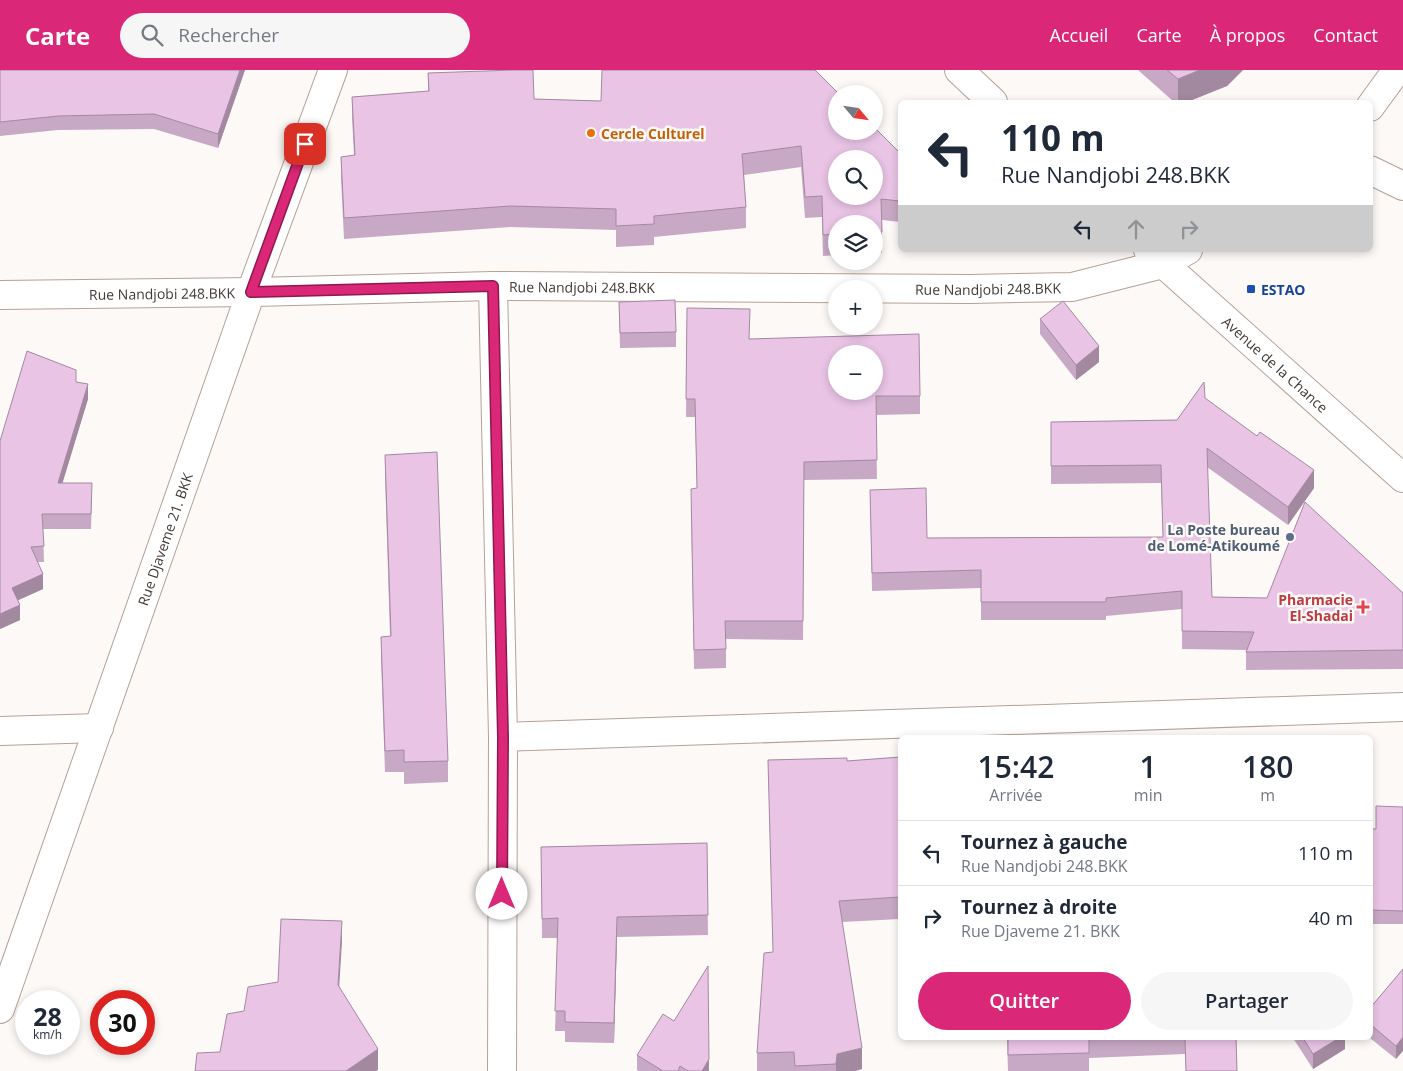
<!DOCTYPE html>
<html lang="fr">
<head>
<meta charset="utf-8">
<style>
	:root { --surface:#fff; --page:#f6f6f7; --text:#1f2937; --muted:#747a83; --line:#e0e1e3; --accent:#db2777 }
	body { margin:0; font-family:"Open Sans",sans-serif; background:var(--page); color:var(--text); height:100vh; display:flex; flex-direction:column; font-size:19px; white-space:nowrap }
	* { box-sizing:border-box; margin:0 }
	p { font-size:16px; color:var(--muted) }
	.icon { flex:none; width:28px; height:28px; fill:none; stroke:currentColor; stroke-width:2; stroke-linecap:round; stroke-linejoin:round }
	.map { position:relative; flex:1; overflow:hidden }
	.side { position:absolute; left:898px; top:665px; width:475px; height:305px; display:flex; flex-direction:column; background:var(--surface); border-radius:8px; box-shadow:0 2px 8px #0003 }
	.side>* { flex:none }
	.top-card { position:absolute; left:898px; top:30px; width:475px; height:152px; border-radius:8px; box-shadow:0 2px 8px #0003; background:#fff; color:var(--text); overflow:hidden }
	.needle { width:32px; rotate:119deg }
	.buttons { position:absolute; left:828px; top:15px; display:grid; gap:10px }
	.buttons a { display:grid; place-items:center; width:55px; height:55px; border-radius:50%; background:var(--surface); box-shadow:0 2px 8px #0003; font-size:25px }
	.speed { position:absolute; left:15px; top:920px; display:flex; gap:10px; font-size:25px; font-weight:700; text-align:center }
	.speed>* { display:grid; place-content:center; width:65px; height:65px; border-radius:50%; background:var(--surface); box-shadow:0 2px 8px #0003; line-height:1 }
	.speed small { font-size:12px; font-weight:400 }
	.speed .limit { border:8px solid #d22; background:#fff; color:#111 }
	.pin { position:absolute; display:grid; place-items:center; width:42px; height:42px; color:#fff; margin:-21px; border-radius:10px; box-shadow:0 2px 8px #0006 }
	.me { position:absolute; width:55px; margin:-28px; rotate:0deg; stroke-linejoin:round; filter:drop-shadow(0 0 4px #0008) }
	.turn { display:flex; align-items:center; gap:18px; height:105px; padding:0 20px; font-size:22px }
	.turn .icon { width:65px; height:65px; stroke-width:2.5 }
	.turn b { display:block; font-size:35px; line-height:42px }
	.lanes { display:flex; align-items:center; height:48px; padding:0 20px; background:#0003; justify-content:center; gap:25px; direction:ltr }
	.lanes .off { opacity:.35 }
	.eta { display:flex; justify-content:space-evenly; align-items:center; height:85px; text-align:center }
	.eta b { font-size:30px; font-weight:600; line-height:35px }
	.button { display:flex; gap:10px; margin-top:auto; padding:10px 20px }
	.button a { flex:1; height:58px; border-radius:30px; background:var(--accent); color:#fff; font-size:20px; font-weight:600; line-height:58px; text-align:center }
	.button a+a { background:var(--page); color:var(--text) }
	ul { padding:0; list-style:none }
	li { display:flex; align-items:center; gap:15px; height:65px; padding:0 20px; border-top:1px solid var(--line) }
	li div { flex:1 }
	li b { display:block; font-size:19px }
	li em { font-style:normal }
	header { display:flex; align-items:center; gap:30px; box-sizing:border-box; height:70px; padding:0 25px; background:var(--accent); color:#fff }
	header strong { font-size:24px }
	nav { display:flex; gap:28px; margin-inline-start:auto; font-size:18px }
	.search { width:350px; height:45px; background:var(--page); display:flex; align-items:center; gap:12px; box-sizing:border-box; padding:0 18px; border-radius:28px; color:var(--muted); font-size:19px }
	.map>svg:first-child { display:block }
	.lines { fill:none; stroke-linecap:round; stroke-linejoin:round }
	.minor-casing { stroke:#b4a295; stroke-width:30 }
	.major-casing { stroke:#b4a295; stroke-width:30 }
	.minor { stroke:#fff; stroke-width:28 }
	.major { stroke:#fff; stroke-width:28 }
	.wall { fill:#c8a9c5 }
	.shaded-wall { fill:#a389a0 }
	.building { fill:#e9c4e5; stroke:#a389a0; fill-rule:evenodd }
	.route-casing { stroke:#8e194d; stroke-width:12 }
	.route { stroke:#db2777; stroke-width:9 }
	.food-dot { fill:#e8710a; stroke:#fdf9f7; stroke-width:2 }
	.transit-dot { fill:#1a4fb4; stroke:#fdf9f7; stroke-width:2 }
	.service-dot { fill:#5c6f8a; stroke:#fdf9f7; stroke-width:2 }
	.health-dot { fill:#e0444e; stroke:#fdf9f7; stroke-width:2 }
	.labels { text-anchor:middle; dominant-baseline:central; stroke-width:5; stroke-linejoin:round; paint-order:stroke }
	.food-label { font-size:14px; font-weight:bold; fill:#c56008; stroke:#fdf9f7; text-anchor:start }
	.street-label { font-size:14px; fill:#403934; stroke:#fdf9f7 }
	.transit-label { font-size:14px; font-weight:bold; fill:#164399; stroke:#fdf9f7; text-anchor:start }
	.service-label { font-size:14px; font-weight:bold; fill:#4e5e75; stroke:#fdf9f7; text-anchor:end }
	.health-label { font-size:14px; font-weight:bold; fill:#be3a42; stroke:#fdf9f7; text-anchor:end }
</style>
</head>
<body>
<header>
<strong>Carte</strong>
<div class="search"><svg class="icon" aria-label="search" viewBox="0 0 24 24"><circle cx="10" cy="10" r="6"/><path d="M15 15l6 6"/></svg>Rechercher</div>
<nav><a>Accueil</a><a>Carte</a><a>À propos</a><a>Contact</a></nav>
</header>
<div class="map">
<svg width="1403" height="1001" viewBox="0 0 1403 1001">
	<rect width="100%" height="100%" fill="#fdf9f7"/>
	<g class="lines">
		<!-- minor casing -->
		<g class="minor-casing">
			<g id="minor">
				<path d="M1370 37 1397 0"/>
				<path d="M1370 100 1403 116"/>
				<path d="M493 216 503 667 502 1001"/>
				<path id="s1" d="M0 225 251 222 493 216 970 219 1072 217 1163 194 1188 180"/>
				<path d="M0 661 99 658"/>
				<path d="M503 667 1403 637"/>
				<path id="s2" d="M0 939 251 222 333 0"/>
			</g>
		</g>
		<!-- major casing -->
		<g class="major-casing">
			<g id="major">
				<path d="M959 0 993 32"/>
				<path id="s3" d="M1148 180 1403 408"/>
			</g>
		</g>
		<!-- minor -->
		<use href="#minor" class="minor"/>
		<!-- major -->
		<use href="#major" class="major"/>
	</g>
	<!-- wall -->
	<path class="wall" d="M0 0H245L218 78 154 59 58 60 0 66Z
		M1138 0H1243L1227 16 1187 32H1174Z
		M428 3 534 29 601 31 900 83V152L882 150V183H874V154H836V185L823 186 822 147 805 148 801 97 744 105 746 137V158L654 167V175L616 177V160L510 157 344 169 341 108V87L354 85 352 48V27L428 21Z
		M619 232 676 262V277L620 278Z
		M687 238 750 269 920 326V344L876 345 877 409 804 410 803 570 726 569V598L694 599 691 437 697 418 695 347H686Z
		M1040 249 1099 292 1076 310 1040 264Z
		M76 312 88 329 62 413 92 429 91 459H43L44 492H38L43 519 18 530 20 550 0 559Z
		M1205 328 1314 418 1288 455 1207 397 1212 527 1267 528 1403 523V599L1246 600V582L1247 580 1182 579V539L1106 546V550H981V518L872 521 870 420 927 468 1163 467 1161 413 1051 414V352L1177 350Z
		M385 385 448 691V712L404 714V702H385L381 588V567L390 566 385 406Z
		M900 687V849L842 852 862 999 855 1001H757V983L773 882 768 690 847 691Z
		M1403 737V854H1370V759H1376Z
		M707 773 708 865 617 867 614 973 565 972V961H555L558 868H542L541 777Z
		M1403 899 1396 989 1370 968V938Z
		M1007 968H1236L1237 1001H1186L1185 984 1089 988V1001H1008Z
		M1293 968H1345V979L1313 999Z
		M637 985 709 1001H639L637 1000Z"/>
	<!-- shaded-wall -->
	<path class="shaded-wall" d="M240 0H245L218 78V64Z
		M1200 0H1243L1227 16 1187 32H1178V9Z
		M1099 276V292L1076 310V295Z
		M88 314V329L58 428V413Z
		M1314 400V418L1288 455V437Z
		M43 504V519L12 533V518Z
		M20 535V550L0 559V544Z
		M617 847V867L614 973V953Z
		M342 851V872L338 936V915Z
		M1403 967V981L1396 989V976Z
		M1339 968H1345V979L1313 999V984Z
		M862 978V999L855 1001H836V994L837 984Z
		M378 979V1000L376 1001H346Z
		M709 989V1001H702Z"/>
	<!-- building -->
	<path class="building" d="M0 0H240L218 64 154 44 58 46 0 52Z
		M513 0H533L534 29 601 31 602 0H815L839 24H836V61H874V57L900 83V131L881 129 882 162H874V154H836V164L823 165 822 126 805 127 801 76 742 84 746 137 654 146V154L616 156V139L510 136 344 148 341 87 355 85 352 27 429 21 428 3ZM836 89H874V126H836Z
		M1167 0H1200L1178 9Z
		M675 230 676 262 620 263 619 232Z
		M1063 231 1099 276 1076 295 1040 249Z
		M687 238 750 239 749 269 919 264 920 326H876L877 390 804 392 803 551H725L726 579 694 580 691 419 697 418 695 329H686ZM836 284H874V321H836Z
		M27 281 76 300V312L88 314 58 413H92L91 444H42L44 476 31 477 43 504 12 518 20 535 0 544V371Z
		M1204 312 1205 328 1257 366 1260 362 1314 400 1288 437 1207 378 1212 527 1267 528 1305 432 1403 523V580L1246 582 1254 562 1182 561V521L1106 528V532H981V500L872 503 870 420 926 418 927 468 1163 467 1161 395 1051 396V352L1177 350Z
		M437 382 448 691 404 692V680L385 681 381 567 391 566 385 385Z
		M900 687V827L839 831 862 978 837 984 836 994 795 996 794 982 757 983 764 883 773 882 768 690 847 688V691Z
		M1376 736 1403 737V841L1370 840V759H1376Z
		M707 773 708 845 617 847 614 953 565 952V941H555L558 848 542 849 541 777Z
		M281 849 342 851 338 915 378 979 346 1001H195L197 983 220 982 227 944 244 941 248 917 278 912Z
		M708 896 709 989 702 1001H688L680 996 678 1001H663L637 985 663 944 674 951Z
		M1403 899V967L1396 976 1370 954V938Z
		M1008 968H1089V983L1008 985Z
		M1185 968H1236L1237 1001H1186Z
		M1303 968H1339L1313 984Z"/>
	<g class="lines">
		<!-- route casing -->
		<g class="route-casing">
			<path id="route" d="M305 74 251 222 493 216 503 667 502 824"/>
		</g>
		<!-- route -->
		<use href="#route" class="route"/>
	</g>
	<!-- markers -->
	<circle class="food-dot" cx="591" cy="63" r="5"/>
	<rect class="transit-dot" x="1246" y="214" width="10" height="10" rx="2.5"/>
	<circle class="service-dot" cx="1290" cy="467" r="5"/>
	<path class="health-dot" d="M1360.5 529.5h5v5h5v5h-5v5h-5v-5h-5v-5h5z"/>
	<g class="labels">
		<!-- food labels -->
		<g class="food-label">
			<text x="601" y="63">Cercle Culturel</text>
		</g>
		<!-- street labels -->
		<g class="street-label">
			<text stroke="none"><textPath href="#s1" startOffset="582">Rue Nandjobi 248.BKK</textPath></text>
			<text stroke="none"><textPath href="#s1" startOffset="988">Rue Nandjobi 248.BKK</textPath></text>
			<text stroke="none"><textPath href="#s1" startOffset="162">Rue Nandjobi 248.BKK</textPath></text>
			<text stroke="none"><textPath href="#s3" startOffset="171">Avenue de la Chance</textPath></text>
			<text stroke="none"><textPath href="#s2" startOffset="498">Rue Djaveme 21. BKK</textPath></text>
		</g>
		<!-- transit labels -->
		<g class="transit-label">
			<text x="1261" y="219">ESTAO</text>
		</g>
		<!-- service labels -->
		<g class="service-label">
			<text x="1280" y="459">La Poste bureau<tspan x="1280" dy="16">de Lomé-Atikoumé</tspan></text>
		</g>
		<!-- health labels -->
		<g class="health-label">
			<text x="1353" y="529">Pharmacie<tspan x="1353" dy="16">El-Shadai</tspan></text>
		</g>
	</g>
</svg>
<div class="buttons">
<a><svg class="needle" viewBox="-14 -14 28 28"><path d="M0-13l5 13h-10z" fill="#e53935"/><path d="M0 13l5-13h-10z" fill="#747a83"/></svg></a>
<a><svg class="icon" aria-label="search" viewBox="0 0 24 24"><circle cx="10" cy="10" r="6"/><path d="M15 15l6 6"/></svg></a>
<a><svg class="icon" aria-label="layers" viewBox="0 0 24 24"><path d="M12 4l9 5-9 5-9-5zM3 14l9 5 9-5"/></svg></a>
<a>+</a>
<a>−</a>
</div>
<div class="speed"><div>28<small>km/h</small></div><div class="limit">30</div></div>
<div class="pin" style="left:305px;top:74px;background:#d93025"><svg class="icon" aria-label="arrive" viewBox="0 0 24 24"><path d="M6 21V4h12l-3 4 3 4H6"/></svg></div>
<svg class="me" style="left:502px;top:824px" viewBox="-20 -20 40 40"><circle r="19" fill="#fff"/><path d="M0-13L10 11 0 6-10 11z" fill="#db2777"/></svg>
<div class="top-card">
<div class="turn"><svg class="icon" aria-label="left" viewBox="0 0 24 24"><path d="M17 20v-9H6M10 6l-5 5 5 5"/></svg><div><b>110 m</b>Rue Nandjobi 248.BKK</div></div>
<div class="lanes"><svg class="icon" aria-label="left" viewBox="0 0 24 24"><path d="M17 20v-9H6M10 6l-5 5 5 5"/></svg><svg class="icon off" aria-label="ahead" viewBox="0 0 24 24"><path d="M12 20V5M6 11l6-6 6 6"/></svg><svg class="icon off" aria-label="right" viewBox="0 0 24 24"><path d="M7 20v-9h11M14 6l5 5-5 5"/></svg></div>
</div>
<section class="side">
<div class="eta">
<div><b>15:42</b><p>Arrivée</p></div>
<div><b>1</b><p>min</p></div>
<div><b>180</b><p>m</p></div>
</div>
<ul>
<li><svg class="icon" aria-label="left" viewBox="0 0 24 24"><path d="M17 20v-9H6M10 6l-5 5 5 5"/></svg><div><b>Tournez à gauche</b><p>Rue Nandjobi 248.BKK</p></div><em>110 m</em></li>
<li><svg class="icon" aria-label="right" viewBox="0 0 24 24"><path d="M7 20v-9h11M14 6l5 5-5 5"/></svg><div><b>Tournez à droite</b><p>Rue Djaveme 21. BKK</p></div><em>40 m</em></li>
</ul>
<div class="button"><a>Quitter</a><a>Partager</a></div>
</section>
</div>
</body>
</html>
